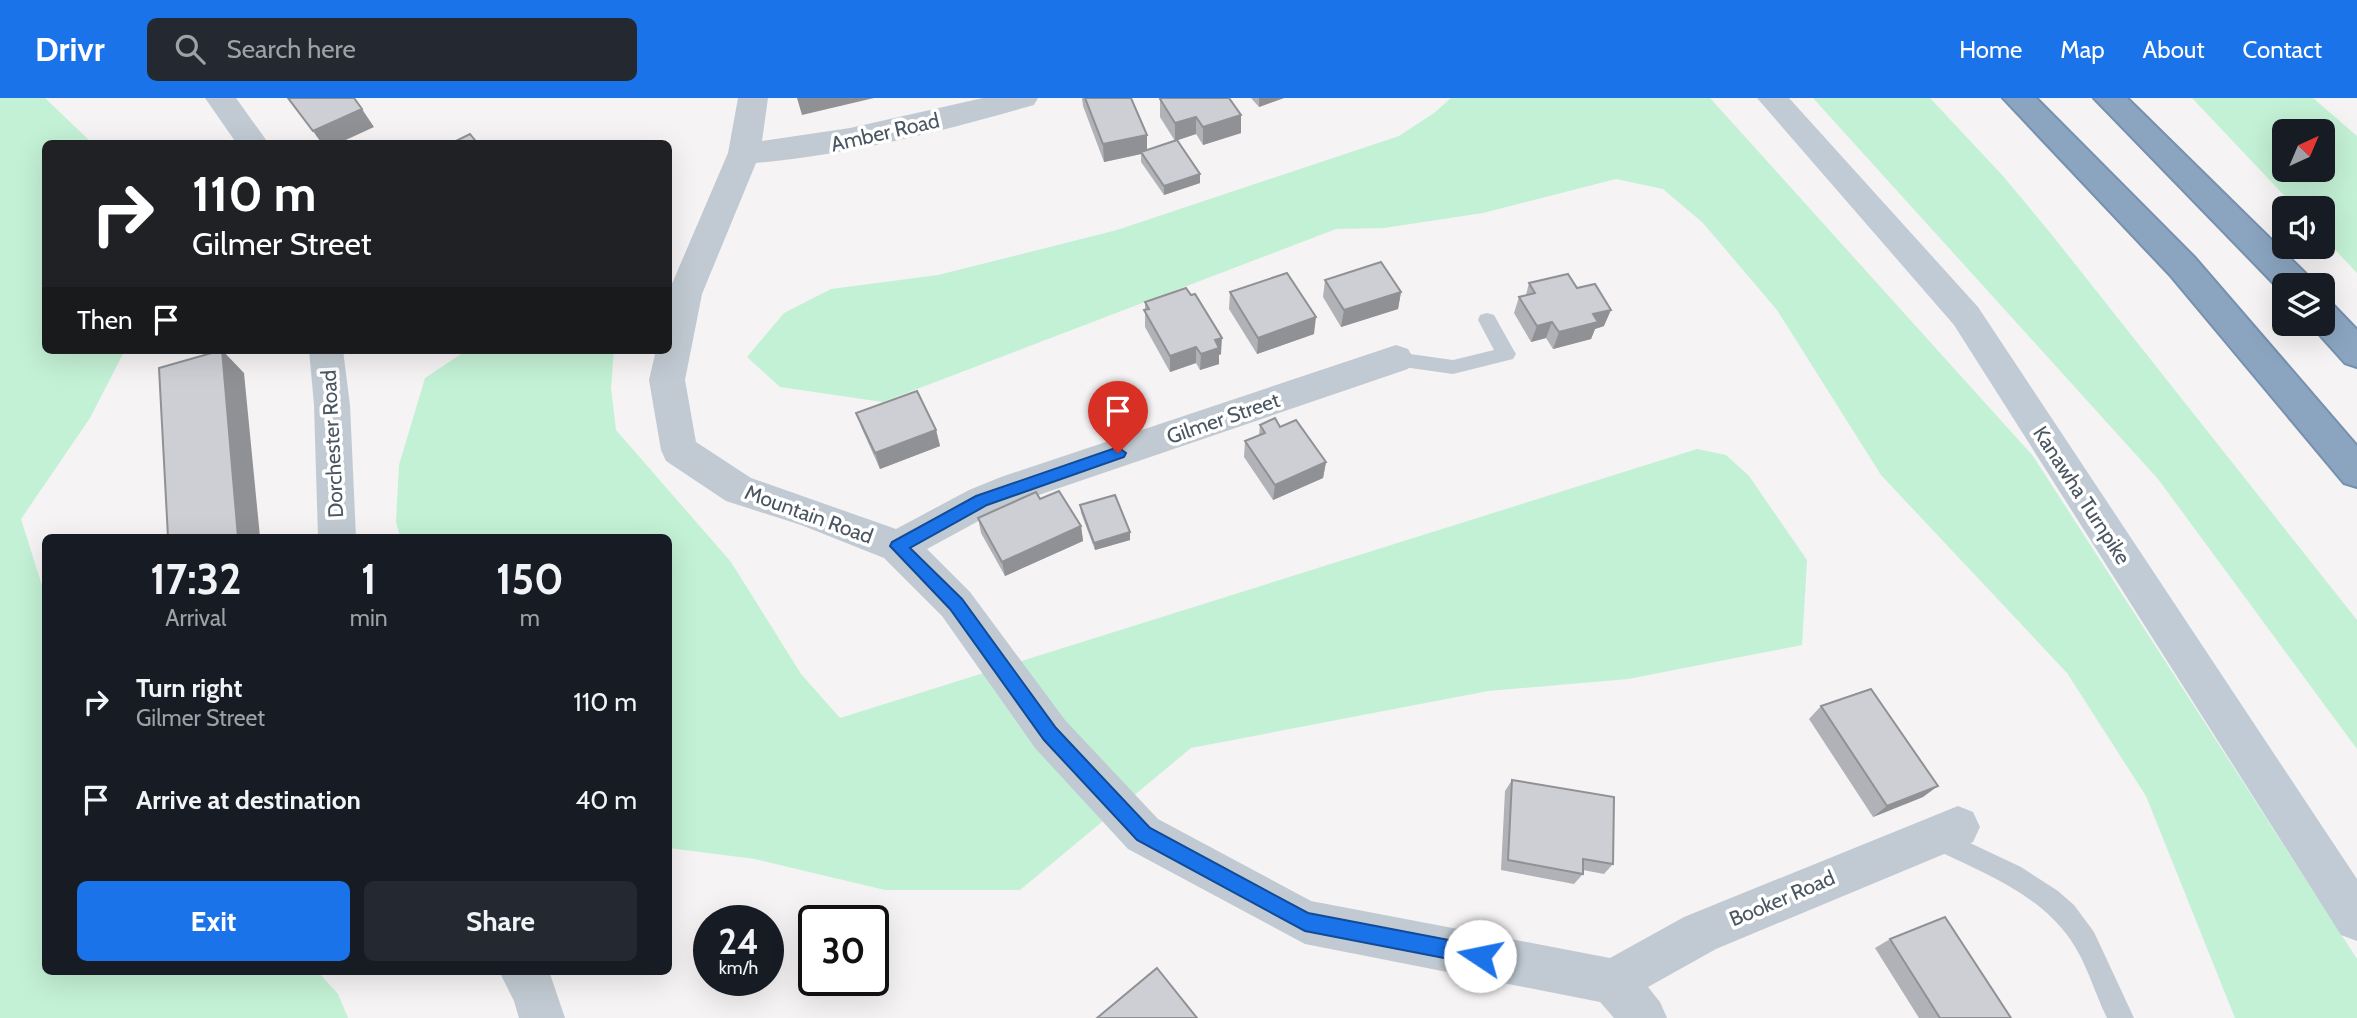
<!DOCTYPE html>
<html lang="en">
<head>
<meta charset="utf-8">
<style>
	:root { --surface:#171b24; --page:#242831; --text:#f1f3f6; --muted:#9ea1a6; --accent:#1a73e8 }
	body { margin:0; font-family:Cabin,sans-serif; background:var(--page); color:var(--text); height:100vh; display:flex; flex-direction:column; font-size:26px; white-space:nowrap }
	* { box-sizing:border-box; margin:0 }
	p { font-size:23px; color:var(--muted) }
	.icon { flex:none; width:38px; height:38px; fill:none; stroke:currentColor; stroke-width:2; stroke-linecap:round; stroke-linejoin:round }
	.map { position:relative; flex:1; overflow:hidden }
	.sheet { position:absolute; left:42px; top:436px; width:630px; height:441px; display:flex; flex-direction:column; background:var(--surface); border-radius:10px; box-shadow:0 7px 28px #0002 }
	.sheet>* { flex:none }
	.top-card { position:absolute; left:42px; top:42px; width:630px; height:214px; border-radius:10px; box-shadow:0 7px 28px #0002; background:#202124; color:#fff; overflow:hidden }
	.needle { width:46px; rotate:44deg }
	.controls { position:absolute; left:2272px; top:21px; display:grid; gap:14px }
	.controls a { display:grid; place-items:center; width:63px; height:63px; border-radius:10px; background:var(--surface); box-shadow:0 7px 28px #0002; font-size:35px }
	.speed { position:absolute; left:693px; top:807px; display:flex; gap:14px; font-size:35px; font-weight:700; text-align:center }
	.speed>* { display:grid; place-content:center; width:91px; height:91px; border-radius:50%; background:var(--surface); box-shadow:0 7px 28px #0002; line-height:1 }
	.speed small { font-size:18px; font-weight:400 }
	.speed .limit { border:4px solid #111; border-radius:10px; background:#fff; color:#111 }
	.pin { position:absolute; display:grid; place-items:center; width:60px; height:60px; color:#fff; margin:-72px -30px; border-radius:50% 50% 50% 0; rotate:-45deg; box-shadow:0 0 7px #0007 }
	.pin .icon { rotate:45deg }
	.me { position:absolute; width:77px; margin:-38px; rotate:281deg; stroke-linejoin:round; filter:drop-shadow(0 0 5px #0008) }
	.turn { display:flex; align-items:center; gap:24px; height:147px; padding:0 35px; font-size:32px }
	.turn .icon { width:91px; height:91px; stroke-width:2.5 }
	.turn b { display:block; font-size:49px; line-height:60px }
	.then { display:flex; align-items:center; height:66px; padding:0 35px; background:#0003; gap:14px; font-size:26px }
	.eta { display:flex; justify-content:space-evenly; align-items:center; height:119px; text-align:center }
	.eta b { font-size:42px; font-weight:700; line-height:49px }
	.action { display:flex; gap:14px; margin-top:auto; padding:14px 35px }
	.action a { flex:1; height:80px; border-radius:10px; background:var(--accent); color:#fff; font-size:28px; font-weight:700; line-height:80px; text-align:center }
	.action a+a { background:var(--page); color:var(--text) }
	ul { padding:0; list-style:none }
	li { display:flex; align-items:center; gap:21px; height:98px; padding:0 35px }
	li div { flex:1 }
	li b { display:block; font-size:26px }
	li em { font-style:normal }
	header { display:flex; align-items:center; gap:42px; box-sizing:border-box; height:98px; padding:0 35px; background:var(--accent); color:#fff }
	header strong { font-size:33px }
	nav { display:flex; gap:38px; margin-inline-start:auto; font-size:24px }
	.search { width:490px; height:63px; background:var(--page); display:flex; align-items:center; gap:18px; box-sizing:border-box; padding:0 24px; border-radius:10px; color:var(--muted); font-size:26px }
	.map>svg:first-child { display:block }
	.green { fill:#c3f1d5; fill-rule:evenodd }
	.lines { fill:none; stroke-linecap:round; stroke-linejoin:round }
	.highway-casing { stroke:#7690ad; stroke-width:4 }
	.lane { fill:#c1cad2; fill-rule:evenodd }
	.street { fill:#c1cad2; fill-rule:evenodd }
	.secondary { fill:#c1cbd6; fill-rule:evenodd }
	.highway { fill:#8ba5c1; fill-rule:evenodd }
	.wall { fill:#b0b2b7 }
	.shaded-wall { fill:#909195 }
	.building { fill:#cdcfd5; stroke:#909195; stroke-width:2 }
	.route { fill:#1a73e8; stroke:#114b97; stroke-width:2 }
	.labels { text-anchor:middle; dominant-baseline:central; stroke-width:7; stroke-linejoin:round; paint-order:stroke }
	.street-label { font-size:21px; fill:#4a5661; stroke:#fff }
</style>
</head>
<body>
<header>
<strong>Drivr</strong>
<div class="search"><svg class="icon" aria-label="search" viewBox="0 0 24 24"><circle cx="10" cy="10" r="6"/><path d="M15 15l6 6"/></svg>Search here</div>
<nav><a>Home</a><a>Map</a><a>About</a><a>Contact</a></nav>
</header>
<div class="map">
<svg width="2357" height="920" viewBox="0 0 2357 920">
	<rect width="100%" height="100%" fill="#f5f3f3"/>
	<!-- green -->
	<path class="green" d="M0 0H45L92 45 46 46V252H125L90 320 21 421 45 497 46 873H317L338 896 348 920H0Z
		M1451 0H1710L2033 358 2357 861V920H2235L2146 698 2067 575 1881 377 1777 212 1703 125 1663 91 1616 81 1483 115 1384 130 1336 131 883 304 780 289 747 259 784 215 831 191 938 177 1117 132 1399 38 1434 15Z
		M1813 0H1930L2003 78 2052 137 2357 522V651L2158 381Z
		M2192 0H2313L2357 38V175L2322 138V110H2296ZM2284 33H2322V72H2284Z
		M467 252H614L611 290 616 332 731 464 801 576 840 620 1697 351 1726 357 1749 378 1807 462 1802 547 1628 581 1488 593 1191 650 1020 792H885L755 761 669 750 668 439H400L396 424 399 367 425 280Z"/>
	<g class="lines">
		<!-- highway casing -->
		<g class="highway-casing">
			<path id="highway" d="M2003 0H2036L2195 160 2357 348V389L2344 385 2171 178Z
				M2094 0H2127L2308 178 2313 187H2284V196Z
				M2322 204 2334 208 2357 232V269L2345 265 2310 226H2322Z"/>
		</g>
		<!-- lane -->
		<path class="lane" d="M1487 215 1494 217 1513 251 1516 256 1513 261 1453 276 1396 268 1389 266 1386 261 1389 256 1396 254 1453 262 1494 252 1478 222 1480 217Z
			M1934 728 2021 769 2058 793 2074 807 2094 834 2134 920H2107C2094 894 2087 865 2070 841 2037 793 1976 772 1926 747L1922 739 1926 731Z"/>
		<!-- street -->
		<path class="street" d="M205 0H236L269 46H237Z
			M738 0H768L762 43 850 30 983 0H1038L1034 7C943 33 850 57 756 65L702 196 685 282 696 344 751 380 896 431 969 392 1001 379 1396 247 1408 251 1414 261 1408 271 1027 401 995 414 927 451 970 494 1065 622 1158 721 1311 803 1610 860 1684 819 1958 708 1973 714 1980 729 1973 744 1716 851 1648 889 1660 904 1667 920H1614L1600 904 1305 846 1128 751 1035 650 942 518 884 460 801 427 726 403 666 363 661 352 649 282 656 252H668V195L728 55Z
			M309 252H343L350 307 356 439H318L314 307Z
			M499 873H549L565 920H519L514 903Z"/>
		<!-- secondary -->
		<path class="secondary" d="M1757 0H1789L1978 209 2357 781V843L2341 837 1954 227Z"/>
		<!-- highway -->
		<use href="#highway" class="highway"/>
	</g>
	<!-- wall -->
	<path class="wall" d="M1082 0H1131L1147 37V52L1200 85 1164 97 1141 64V56L1104 64 1083 8Z
		M1251 0H1284L1259 9Z
		M1160 1 1241 35 1203 47 1196 36 1175 43 1160 19Z
		M1325 182 1401 194 1398 211 1341 229 1323 199Z
		M1529 185 1604 228 1595 231 1591 241 1553 251 1546 240 1531 244 1514 215 1519 199 1526 197Z
		M1230 194 1314 236 1257 256 1229 211Z
		M1145 204 1221 256 1219 257V266L1200 272 1196 265 1170 274 1145 229Z
		M856 315 936 332 940 348 880 371 862 331Z
		M1260 327 1280 329 1326 364 1323 380 1273 402 1244 359 1245 343 1259 337Z
		M1040 401 1081 428 1083 443 1005 478 981 435 978 420Z
		M1080 407 1130 442 1095 452 1081 415Z
		M1821 608 1923 699 1873 719 1809 621Z
		M1512 682 1613 766 1604 776 1583 772V776L1574 786 1501 772 1505 693Z
		M1890 841 2011 920H1919L1875 850Z"/>
	<!-- shaded-wall -->
	<path class="shaded-wall" d="M797 0H874L802 17Z
		M1259 0H1284L1259 9Z
		M362 11 374 29 337 46H322L313 33Z
		M1241 17V35L1203 47V29Z
		M1196 19V36L1175 43V25Z
		M1147 37V55L1141 54V56L1104 64 1103 46Z
		M1200 76V85L1164 97V88Z
		M1401 194 1398 211 1341 229 1344 212Z
		M1611 212 1604 228 1595 231 1591 241 1553 251 1559 234 1593 216Z
		M1316 219 1314 236 1257 256 1258 240Z
		M1552 224 1546 240 1531 244 1537 228Z
		M1222 240 1221 256 1219 257V266L1200 272 1201 256 1215 242Z
		M1196 249V265L1170 274V258Z
		M222 252 244 275 260 439H238Z
		M936 332 940 348 880 371 875 355Z
		M1326 364 1323 380 1273 402 1275 387Z
		M1081 428 1083 443 1005 478 1002 464Z
		M1130 434V442L1095 452 1094 445Z
		M1938 688 1923 699 1873 719 1887 708Z"/>
	<!-- building -->
	<path class="building" d="M288 0H354L362 11 313 33Z
		M1085 0H1131L1147 37 1103 46Z
		M1162 0H1229L1241 17 1203 29 1196 19 1175 25 1160 1Z
		M470 36 478 46H450Z
		M1177 42 1200 76 1164 88 1141 54Z
		M1381 164 1401 194 1344 212 1325 182Z
		M1287 175 1316 219 1258 240 1230 194Z
		M1568 176 1577 190 1595 186 1611 212 1593 216 1598 224 1559 234 1552 224 1537 228 1519 199 1535 195 1529 185Z
		M1186 190 1191 197 1195 196 1222 240 1215 242 1219 250 1201 256 1196 249 1170 258 1144 212 1149 211 1145 204Z
		M222 252 238 439H168L159 270Z
		M917 293 936 332 875 355 856 315Z
		M1275 320 1280 329 1296 322 1326 364 1275 387 1245 343 1265 335 1260 327Z
		M1059 393 1081 428 1002 464 978 420 1036 394 1040 401Z
		M1115 397 1130 434 1094 445 1080 407Z
		M1871 591 1938 688 1887 708 1821 608Z
		M1512 682 1614 699 1613 766 1583 761V776L1508 762Z
		M1945 819 2011 920H1940L1890 841Z
		M1157 870 1197 920H1097Z"/>
	<!-- route -->
	<path class="route" d="M1118 349 1126 355 1124 359 987 407 910 450 962 501 1056 630 1150 730 1308 815 1480 848 1487 851 1490 858 1487 864 1480 867 1305 833 1137 742 1044 642 950 511 890 448 892 444 976 398Z"/>
	<g class="labels">
		<!-- street labels -->
		<g class="street-label">
			<text transform="translate(885 34) rotate(-13)">Amber Road</text>
			<text transform="translate(1223 320) rotate(-19)">Gilmer Street</text>
			<text transform="translate(332 346) rotate(-93)">Dorchester Road</text>
			<text transform="translate(2082 397) rotate(57)">Kanawha Turnpike</text>
			<text transform="translate(809 416) rotate(20)">Mountain Road</text>
			<text transform="translate(1782 800) rotate(-23)">Booker Road</text>
		</g>
	</g>
</svg>
<div class="controls">
<a><svg class="needle" viewBox="-14 -14 28 28"><path d="M0-13l5 13h-10z" fill="#e53935"/><path d="M0 13l5-13h-10z" fill="#9ea1a6"/></svg></a>
<a><svg class="icon" aria-label="sound" viewBox="0 0 24 24"><path d="M4 9h4l5-4v14l-5-4H4zM17 9q2 3 0 6"/></svg></a>
<a><svg class="icon" aria-label="layers" viewBox="0 0 24 24"><path d="M12 4l9 5-9 5-9-5zM3 14l9 5 9-5"/></svg></a>
</div>
<div class="speed"><div>24<small>km/h</small></div><div class="limit">30</div></div>
<div class="pin" style="left:1118px;top:355px;background:#d93025"><svg class="icon" aria-label="arrive" viewBox="0 0 24 24"><path d="M6 21V4h12l-3 4 3 4H6"/></svg></div>
<svg class="me" style="left:1480px;top:858px" viewBox="-20 -20 40 40"><circle r="19" fill="#fff"/><path d="M0-13L10 11 0 6-10 11z" fill="#1a73e8"/></svg>
<div class="top-card">
<div class="turn"><svg class="icon" aria-label="right" viewBox="0 0 24 24"><path d="M7 20v-9h11M14 6l5 5-5 5"/></svg><div><b>110 m</b>Gilmer Street</div></div>
<div class="then">Then<svg class="icon" aria-label="arrive" viewBox="0 0 24 24"><path d="M6 21V4h12l-3 4 3 4H6"/></svg></div>
</div>
<section class="sheet">
<div class="eta">
<div><b>17:32</b><p>Arrival</p></div>
<div><b>1</b><p>min</p></div>
<div><b>150</b><p>m</p></div>
</div>
<ul>
<li><svg class="icon" aria-label="right" viewBox="0 0 24 24"><path d="M7 20v-9h11M14 6l5 5-5 5"/></svg><div><b>Turn right</b><p>Gilmer Street</p></div><em>110 m</em></li>
<li><svg class="icon" aria-label="arrive" viewBox="0 0 24 24"><path d="M6 21V4h12l-3 4 3 4H6"/></svg><div><b>Arrive at destination</b></div><em>40 m</em></li>
</ul>
<div class="action"><a>Exit</a><a>Share</a></div>
</section>
</div>
</body>
</html>
